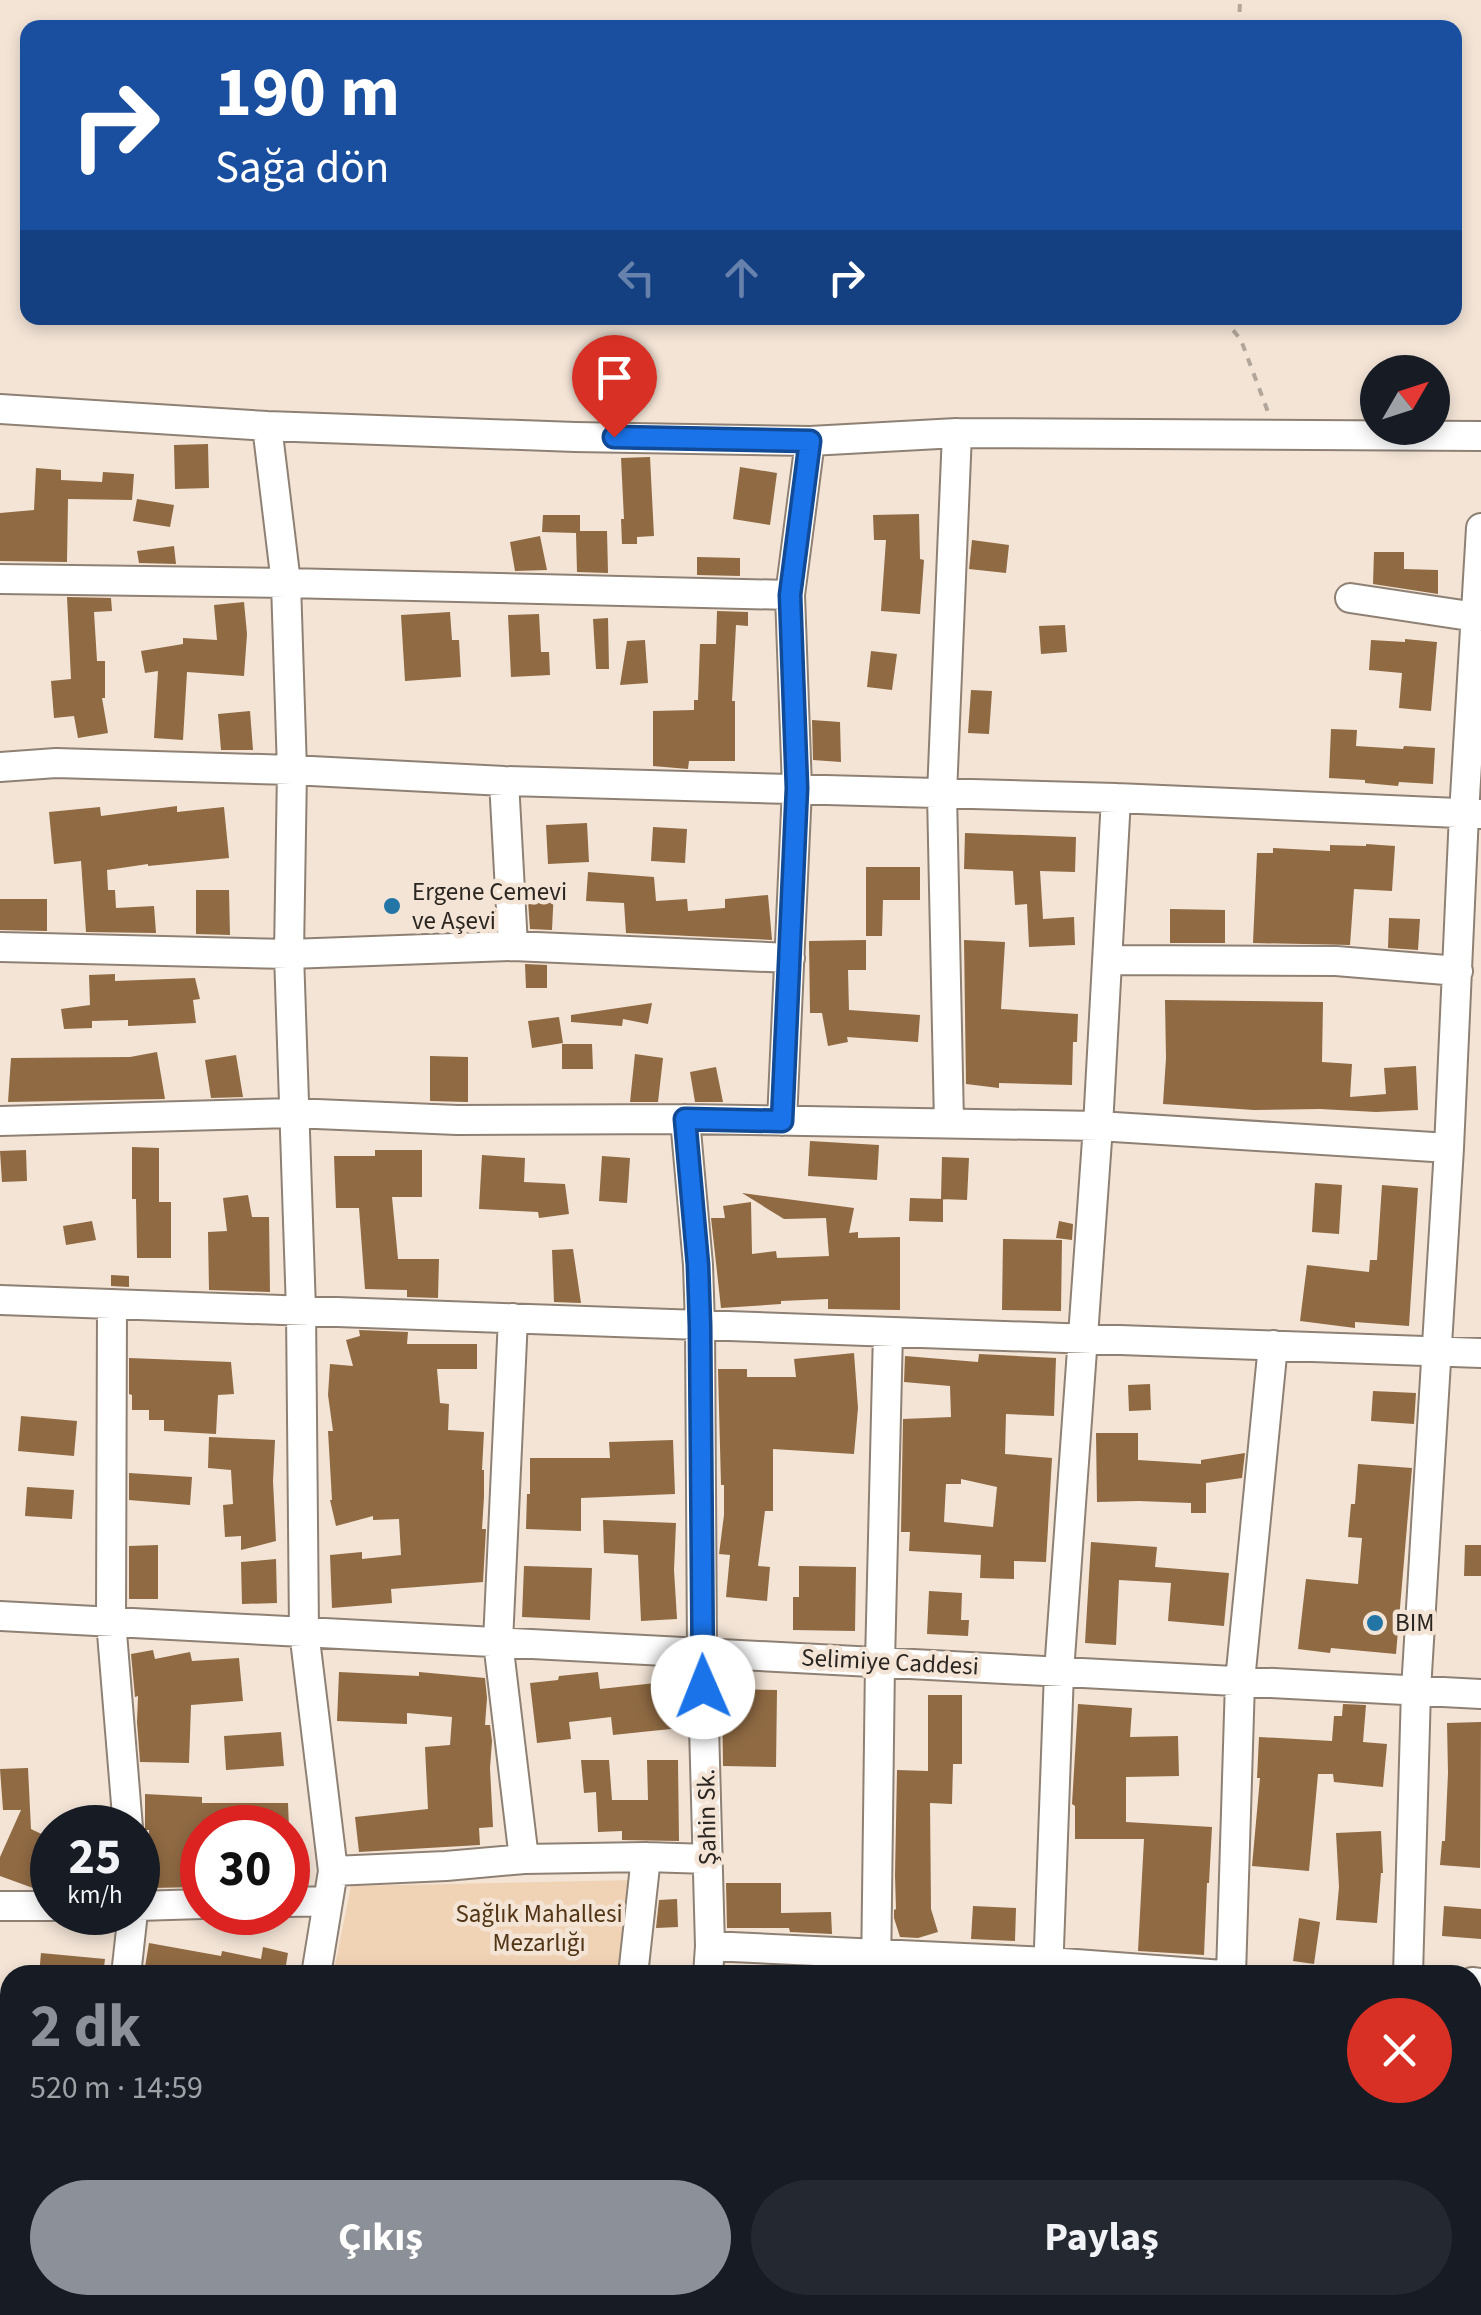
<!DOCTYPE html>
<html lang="tr">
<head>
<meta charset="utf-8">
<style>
	:root { --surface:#171b24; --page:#242831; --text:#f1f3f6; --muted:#9ea1a6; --accent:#8c9099 }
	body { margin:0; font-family:"Source Sans 3",sans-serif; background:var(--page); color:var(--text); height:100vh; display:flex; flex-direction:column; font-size:38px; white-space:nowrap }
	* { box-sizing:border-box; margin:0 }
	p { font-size:32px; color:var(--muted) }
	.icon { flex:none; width:55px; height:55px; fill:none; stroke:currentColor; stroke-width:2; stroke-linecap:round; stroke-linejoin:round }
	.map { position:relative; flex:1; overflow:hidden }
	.side { position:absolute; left:0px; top:1965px; width:1482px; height:350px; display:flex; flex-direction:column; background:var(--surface); border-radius:30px 30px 0 0; box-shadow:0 5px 15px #0003 }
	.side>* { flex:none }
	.top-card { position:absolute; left:20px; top:20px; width:1442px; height:305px; border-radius:20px; box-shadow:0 5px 15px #0003; background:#1a4fa0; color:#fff; overflow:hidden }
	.needle { width:65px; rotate:51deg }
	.tools { position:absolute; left:1360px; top:355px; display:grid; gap:20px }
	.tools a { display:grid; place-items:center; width:90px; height:90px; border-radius:50%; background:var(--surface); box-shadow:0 5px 15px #0003; font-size:50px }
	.speed { position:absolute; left:30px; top:1805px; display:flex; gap:20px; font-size:50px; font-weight:700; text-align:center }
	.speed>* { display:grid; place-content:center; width:130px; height:130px; border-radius:50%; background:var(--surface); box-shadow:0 5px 15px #0003; line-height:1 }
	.speed small { font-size:25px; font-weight:400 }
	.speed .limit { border:15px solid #d22; background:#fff; color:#111 }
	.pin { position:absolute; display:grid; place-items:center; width:85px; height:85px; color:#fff; margin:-102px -42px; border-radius:50% 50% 50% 0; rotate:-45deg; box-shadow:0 0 10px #0007 }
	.pin .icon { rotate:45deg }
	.me { position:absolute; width:110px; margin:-55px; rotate:359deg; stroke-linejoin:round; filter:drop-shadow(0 0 8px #0008) }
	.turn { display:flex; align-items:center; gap:35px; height:210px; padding:0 30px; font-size:45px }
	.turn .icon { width:130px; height:130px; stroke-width:2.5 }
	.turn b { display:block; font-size:70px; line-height:85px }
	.lanes { display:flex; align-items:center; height:95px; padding:0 30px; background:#0003; justify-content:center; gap:50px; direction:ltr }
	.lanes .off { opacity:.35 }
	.round { display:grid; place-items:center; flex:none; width:105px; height:105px; border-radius:52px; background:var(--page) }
	.headline { display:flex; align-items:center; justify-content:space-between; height:170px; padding:0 30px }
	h1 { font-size:60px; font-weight:700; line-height:75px; color:var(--accent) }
	.cta { display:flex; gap:20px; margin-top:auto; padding:20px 30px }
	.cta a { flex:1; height:115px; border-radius:60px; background:var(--accent); color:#fff; font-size:40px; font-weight:700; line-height:115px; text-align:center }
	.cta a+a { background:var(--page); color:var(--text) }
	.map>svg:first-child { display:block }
	.green { fill:#f0d2b5 }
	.building { fill:#8f6a43; fill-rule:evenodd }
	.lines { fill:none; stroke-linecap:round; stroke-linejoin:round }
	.minor-casing { stroke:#8e8174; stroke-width:32 }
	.path { stroke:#b2a69b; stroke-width:4; stroke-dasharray:8 8; stroke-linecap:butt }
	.minor { stroke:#fff; stroke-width:28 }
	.route-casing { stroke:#114b97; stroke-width:25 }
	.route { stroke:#1a73e8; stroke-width:18 }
	.poi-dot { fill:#2375a6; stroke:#f3e4d6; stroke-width:4 }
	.labels { text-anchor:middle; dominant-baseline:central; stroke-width:9; stroke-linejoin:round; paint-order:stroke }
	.poi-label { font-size:25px; fill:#2b2621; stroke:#f3e4d6; text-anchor:start }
	.street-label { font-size:25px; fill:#2b2621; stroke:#f3e4d6 }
	.park-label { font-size:25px; fill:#523515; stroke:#f3e4d6 }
</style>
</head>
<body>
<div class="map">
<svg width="1481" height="2315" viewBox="0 0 1481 2315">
	<rect width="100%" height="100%" fill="#f3e4d6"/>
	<!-- green -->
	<path class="green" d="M634 1880 622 1975H333L351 1886Z"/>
	<!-- building -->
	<path class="building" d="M208 444 209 488 175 489 174 445Z
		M650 457 654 536 637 537V544H622L621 519H624L621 458Z
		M740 467 777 473 770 525 733 519Z
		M36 468 61 470V480L102 482 103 472 134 474 132 500 68 499 67 562 0 561V513L34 510Z
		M137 499 174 505 170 527 133 521Z
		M919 514 920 559 924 560 920 614 881 611 886 540H874L873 515Z
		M543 515H580V531H607L608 573 577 572 576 533 542 532Z
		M540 536 547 570 515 571 510 542Z
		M972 540 1009 545 1006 573 969 569Z
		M174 546 176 564 139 563 137 551Z
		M1374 552H1404V569L1438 570V594L1373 584Z
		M697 557 740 558V576L697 575Z
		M67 597 111 598 112 611 94 612 97 661H105V698H102L108 733 78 738 74 716 54 718 51 681 71 679Z
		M244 602 247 634 244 676 187 672 183 740 154 738 158 671 145 673 141 651 183 644V638L217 640 214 605Z
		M717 611 748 612V626L736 625 732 701H735V761H689L688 769 653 766V711L694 710V700H698L700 644H716Z
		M450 612 452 640H459L461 677 405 681 401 615Z
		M539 614 541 652H549L550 675 511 677 508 615Z
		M608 618 609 669H596L593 619Z
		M1065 625 1067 652 1041 654 1039 626Z
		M1405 639 1437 642 1431 711 1399 708 1402 673 1369 670 1371 640 1405 642Z
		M645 640 648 683 620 685 627 641Z
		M871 651 897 654 892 690 867 687Z
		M971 690 992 691 989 734 968 733Z
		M250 711 253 750H221L218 714Z
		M812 720 840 722 841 762 813 760Z
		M1331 729 1357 730 1356 746 1403 749 1404 746 1435 748 1433 784 1399 782 1398 786 1365 783V780L1329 778Z
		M177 806V812L224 807 229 858 148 866V864L107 870 108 890H115L116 908 154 906 156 933 86 932 81 861 54 864 49 812 100 807 101 816Z
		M587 823 589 862 548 864 546 825Z
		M653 827 687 829 685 863 651 861Z
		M965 833 1076 837 1075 872 1040 871 1043 919 1074 917 1075 945 1029 947 1027 904 1015 905 1013 871 964 869Z
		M1366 844 1395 846 1392 891 1354 889 1350 945 1253 943 1257 853H1273V848L1330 851V845L1366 846Z
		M866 867H920V900H883L882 936H866Z
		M588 872 654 877 656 901 687 899 688 911 725 908V899L768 895 772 940 626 933 624 903 586 901Z
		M527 887 554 888 552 930 530 929Z
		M196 890H229L230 935 196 934Z
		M0 899H47V931L0 930Z
		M1170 909 1225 910V943H1170Z
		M1389 918 1420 919 1418 950 1388 948Z
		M866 940V970H848L849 1010 920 1015 918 1042 847 1037 848 1042 828 1046 822 1013H810L809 941Z
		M964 940 1005 942 1001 1009 1078 1014 1077 1042H1073L1072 1085 999 1083V1088L966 1084Z
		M525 964 547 965V988H526Z
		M115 974V981L195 978 200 999 193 1000 196 1023 128 1026V1020L92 1021V1028L64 1029 61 1009 90 1005 89 975Z
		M1165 1000 1323 1002 1322 1062 1352 1064 1350 1097 1386 1094 1384 1068 1416 1066 1418 1110 1376 1112 1320 1109 1254 1110 1163 1104 1166 1058Z
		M652 1003 648 1024 623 1019 622 1026 571 1022V1015Z
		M559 1017 563 1043 532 1048 528 1021Z
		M562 1044H592L593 1069H562Z
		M157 1052 165 1099 8 1102 11 1058 130 1057Z
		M635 1054 663 1058 658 1102H630Z
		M236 1055 243 1097 211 1098 205 1060Z
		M430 1056 468 1057V1102L430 1101Z
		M716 1067 723 1102H695L690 1072Z
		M810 1141 879 1145 877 1180 808 1176Z
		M132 1147 159 1148V1202H171V1258H137L136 1199H132Z
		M26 1150 27 1181 2 1182 0 1151Z
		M375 1150H422V1197H392L398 1259H439L438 1298 407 1297V1290L365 1289 359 1208H336L334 1156H375Z
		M482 1155 525 1158 524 1182 565 1184 569 1214 539 1218 538 1212 479 1209Z
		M602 1156 630 1158 627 1203 599 1201Z
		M942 1157 969 1158 967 1200 941 1199Z
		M1315 1183 1342 1185 1339 1234 1312 1232Z
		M1382 1185 1418 1188 1409 1326 1355 1322V1328L1300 1321 1307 1265 1369 1272 1370 1260H1377Z
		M742 1193 854 1208 849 1233 858 1232V1238L900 1237V1310L828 1309V1299L781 1301V1304L721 1308 711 1218H725L723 1206 751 1202 752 1254 776 1251 777 1258 829 1256 826 1218 784 1219Z
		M248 1195 252 1217H269L270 1292 209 1290 208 1232 227 1231 223 1198Z
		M910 1198 943 1199V1222L909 1221Z
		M92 1221 96 1240 66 1245 63 1226Z
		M1059 1221 1073 1224 1072 1240 1056 1238Z
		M1003 1239 1062 1240 1061 1311 1002 1310Z
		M573 1249 581 1303 554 1302 552 1250Z
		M111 1275 129 1276V1287L111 1286Z
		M359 1330 408 1332 407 1344H477V1369H437L440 1403 449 1404 448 1430 484 1432 482 1470H484V1497L482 1529H486L483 1582 391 1589 392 1603 332 1608 330 1555 362 1552V1559L401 1555 399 1519 373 1520V1516L336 1526 330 1500H332L328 1431H333L328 1395 330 1364 353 1366 346 1340 360 1336Z
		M854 1353 858 1408 854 1454 773 1449V1511H765L758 1566 770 1567 767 1601 726 1597 730 1555 719 1554 724 1515V1485H721L718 1369H747V1377H796L794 1359Z
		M979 1354 1056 1358 1054 1416 1006 1414 1005 1454 1052 1458 1046 1562 1014 1561V1579L980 1578 981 1555 909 1551 910 1532H901L903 1419 951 1417 950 1386 904 1382 905 1356 978 1362ZM961 1479 997 1487 993 1527 944 1522 946 1484H961Z
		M129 1358 231 1362 234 1394 218 1395 216 1434 164 1431V1420H149V1410H132V1395L129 1394Z
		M1150 1384 1151 1410 1129 1411 1128 1385Z
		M1373 1391 1416 1393 1414 1424 1371 1421Z
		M21 1416 77 1421 74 1456 18 1451Z
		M1096 1433H1138V1460L1201 1464V1460L1245 1453 1242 1478 1206 1483V1513H1191V1503L1139 1501 1097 1502Z
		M209 1437 275 1440 273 1481 276 1541 241 1550V1536L225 1537 223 1505 233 1504 231 1470 208 1468Z
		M673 1440 675 1494 581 1498V1531L526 1529 527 1494H530V1458H610L609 1442Z
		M1358 1464 1412 1468 1396 1654 1331 1648 1330 1653 1298 1649 1306 1579 1358 1584 1362 1538 1348 1537 1351 1504H1355Z
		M129 1473 192 1477 190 1505 129 1500Z
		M27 1487 74 1490 72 1519 25 1516Z
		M603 1520 676 1523 674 1570 677 1619 641 1621 638 1555 604 1553Z
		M1091 1542 1157 1547 1155 1567 1229 1573 1224 1626 1168 1621 1171 1583 1119 1580 1116 1645 1085 1643Z
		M158 1545V1599H129V1546Z
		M1465 1545H1481V1576H1464Z
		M276 1559 277 1603 242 1604 241 1562Z
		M524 1566 592 1568 590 1620 522 1617Z
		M799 1566 856 1567 855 1631 793 1630V1597H799Z
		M929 1591 962 1593 961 1620H969L968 1636 927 1634Z
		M153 1650 155 1659 190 1652 192 1661 239 1658 243 1701 191 1705 189 1763 140 1762 137 1722 138 1696 135 1697 131 1654Z
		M339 1672 419 1676V1672L485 1678 487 1698 485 1725H490L492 1741 490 1768 493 1827 479 1828 480 1845 359 1852 355 1817 428 1809 425 1747 450 1745 452 1717 407 1713V1724L337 1721Z
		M598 1672 600 1689 674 1681 680 1728 613 1735 611 1717 569 1722 571 1739 537 1743 530 1683 558 1680 559 1676Z
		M722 1689 777 1690 776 1767 723 1766Z
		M928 1695H962V1764H953L952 1804 930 1803 931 1909 938 1932 918 1938 900 1937 894 1918V1910L896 1909 895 1876 897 1770 928 1771Z
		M1078 1704 1132 1708 1130 1737 1178 1736 1179 1776 1126 1777V1822L1212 1827 1209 1883H1207L1204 1955 1138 1951 1144 1839H1075V1806L1072 1804Z
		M1343 1704 1366 1705 1363 1742 1387 1744 1383 1787 1334 1782 1333 1774H1318L1309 1871 1252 1866 1260 1778H1257L1259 1737 1332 1741 1334 1716H1342Z
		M1481 1722 1480 1868 1440 1865 1442 1841H1445L1448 1773 1447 1723Z
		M281 1732 284 1766 226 1770 224 1736Z
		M581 1760H609L612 1800H648L647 1760H678L679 1841 622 1840V1831L598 1832 596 1792 584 1793Z
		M28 1768 31 1829 52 1839V1845L33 1888 0 1876V1857L21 1810H3L0 1769Z
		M145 1794 202 1797V1803H288L289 1828H202V1887L150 1888 149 1830H145Z
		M1381 1831 1383 1873H1381L1377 1923 1336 1920 1339 1887 1336 1833Z
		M726 1883H781V1913L831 1912 832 1934 790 1932 789 1928H727Z
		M677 1899 678 1927 656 1928 659 1900Z
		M973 1906 1016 1908 1015 1941 971 1939Z
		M1444 1906 1481 1909V1939L1442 1936Z
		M1299 1918 1320 1922 1314 1964 1293 1961Z
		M149 1943 221 1956 222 1951 261 1959 263 1947 288 1953 286 1965 300 1968 299 1975H158L144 1973Z
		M41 1953 105 1959 103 1975H39Z"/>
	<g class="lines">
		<!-- minor casing -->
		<g class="minor-casing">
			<path id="minor" d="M0 409 267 426 575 437 810 441 957 433 1481 436
				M267 426 286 583 292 770 289 954 301 1310 304 1631 333 1871 316 1975
				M0 579 286 583 790 595
				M1350 598 1476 617
				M0 767 56 763 292 770 504 781 1116 798 1481 814
				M504 781 513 946
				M0 947 289 954 513 946 790 958
				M1108 960 1336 961 1458 971
				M685 1119 698 1265 700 1325 702 1653 710 1946 708 1975
				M0 1121 293 1113 457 1120 685 1119 1098 1126 1449 1148
				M782 1121 797 788 790 595 810 441
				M949 1123 942 794 957 433
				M0 1300 1481 1353
				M112 1304 111 1621 128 1828
				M513 1318 498 1642 524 1859
				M0 1616 1481 1694
				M333 1871 446 1866 524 1859 646 1857 708 1859
				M288 1902 328 1901
				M0 1906H52
				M138 1906 202 1904
				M710 1946 1049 1962 1223 1975
				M126 1975 133 1912
				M633 1975 646 1857
				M876 1975 880 1662 888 1332
				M1048 1975 1059 1672 1098 1126 1116 798
				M1231 1975 1240 1681 1273 1345
				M1408 1975 1416 1690 1449 1148 1464 814 1481 528
				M1472 1982 1481 1983
				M0 2207H10
				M1472 2252 1481 2250
				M123 2305 126 2315
				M292 2305 294 2315
				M470 2305 471 2315
				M686 2305V2315
				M858 2315V2305
				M1026 2315 1027 2305
				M1208 2315V2305
				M1400 2315 1401 2305"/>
		</g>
		<!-- path -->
		<path class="path" d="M1239 28 1240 0
			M1223 318 1241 340 1268 412"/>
		<!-- minor -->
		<use href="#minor" class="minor"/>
	</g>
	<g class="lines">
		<!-- route casing -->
		<g class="route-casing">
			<path id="route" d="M614 437 810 441 790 595 797 788 782 1121 685 1119 698 1265 700 1325 703 1687"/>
		</g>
		<!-- route -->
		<use href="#route" class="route"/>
	</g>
	<!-- markers -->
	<g class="poi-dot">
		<circle cx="392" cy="906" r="10"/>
		<circle cx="1375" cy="1623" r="10"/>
	</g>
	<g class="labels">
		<!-- poi labels -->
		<g class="poi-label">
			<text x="412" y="892">Ergene Cemevi<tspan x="412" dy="29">ve Aşevi</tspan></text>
			<text x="1395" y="1623">BIM</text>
		</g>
		<!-- street labels -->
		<g class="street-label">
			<text transform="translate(890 1662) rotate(3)">Selimiye Caddesi</text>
			<text transform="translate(707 1817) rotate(-91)">Şahin Sk.</text>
		</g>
		<!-- park labels -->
		<g class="park-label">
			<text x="539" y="1914">Sağlık Mahallesi<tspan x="539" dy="29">Mezarlığı</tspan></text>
		</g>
	</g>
</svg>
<div class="tools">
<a><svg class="needle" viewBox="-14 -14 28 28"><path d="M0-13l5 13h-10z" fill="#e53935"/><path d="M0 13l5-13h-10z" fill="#9ea1a6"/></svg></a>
</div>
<div class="speed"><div>25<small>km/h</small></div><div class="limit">30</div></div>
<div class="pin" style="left:614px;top:437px;background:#d93025"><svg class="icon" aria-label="arrive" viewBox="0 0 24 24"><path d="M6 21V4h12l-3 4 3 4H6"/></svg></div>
<svg class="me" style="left:703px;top:1687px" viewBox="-20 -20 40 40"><circle r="19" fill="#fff"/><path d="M0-13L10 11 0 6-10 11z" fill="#1a73e8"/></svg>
<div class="top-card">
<div class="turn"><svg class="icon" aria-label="right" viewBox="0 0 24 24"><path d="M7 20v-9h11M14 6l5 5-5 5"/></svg><div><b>190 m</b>Sağa dön</div></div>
<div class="lanes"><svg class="icon off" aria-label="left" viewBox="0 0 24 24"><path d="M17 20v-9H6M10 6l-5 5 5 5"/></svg><svg class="icon off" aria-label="ahead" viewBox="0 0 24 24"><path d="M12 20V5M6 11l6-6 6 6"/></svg><svg class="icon" aria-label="right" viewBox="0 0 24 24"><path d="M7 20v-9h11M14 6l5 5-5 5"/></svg></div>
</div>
<section class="side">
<div class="headline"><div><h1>2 dk</h1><p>520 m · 14:59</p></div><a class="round" style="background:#d93025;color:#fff"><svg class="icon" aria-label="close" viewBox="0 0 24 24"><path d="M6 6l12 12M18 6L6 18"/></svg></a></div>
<div class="cta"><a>Çıkış</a><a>Paylaş</a></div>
</section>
</div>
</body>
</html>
